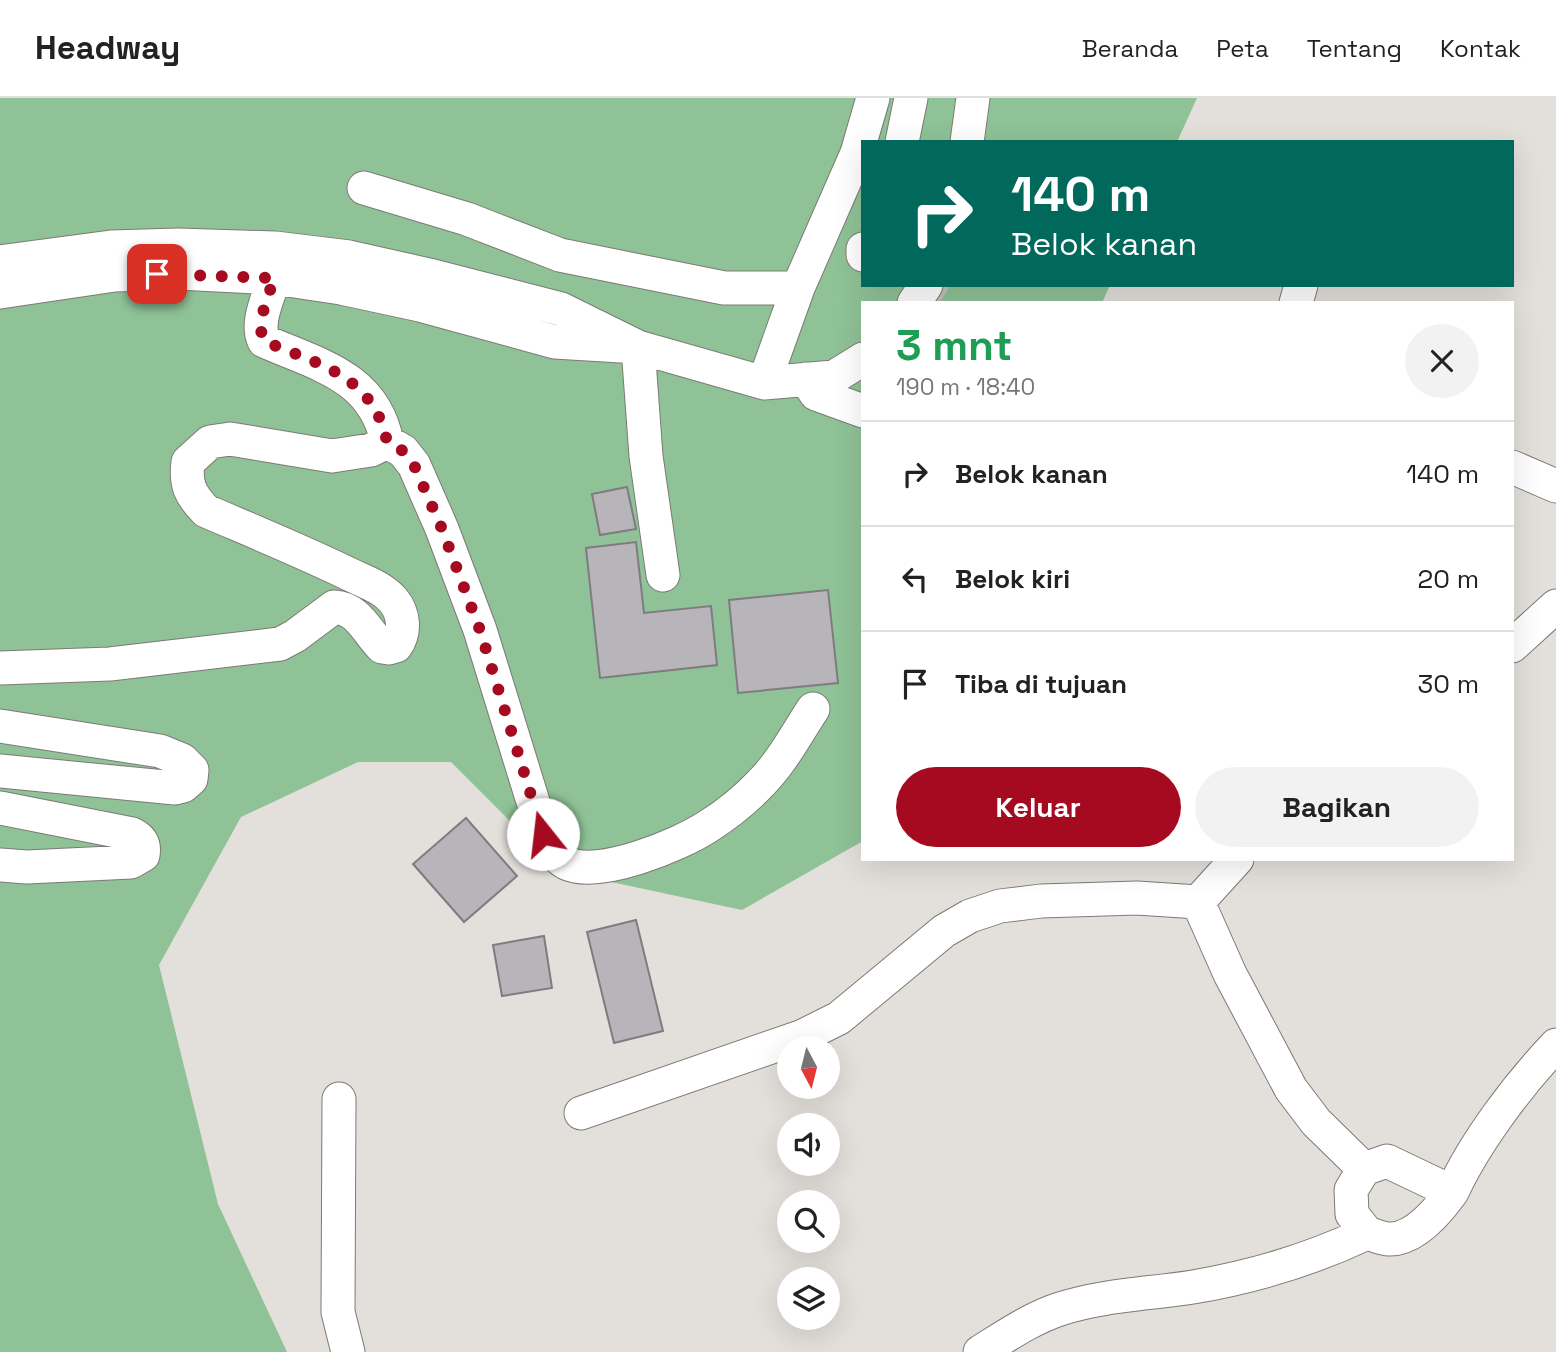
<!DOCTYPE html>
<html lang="id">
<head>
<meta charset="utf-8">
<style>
	:root { --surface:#fff; --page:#f2f2f2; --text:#222; --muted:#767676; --line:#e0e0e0; --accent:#a50a20 }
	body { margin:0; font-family:"Space Grotesk",sans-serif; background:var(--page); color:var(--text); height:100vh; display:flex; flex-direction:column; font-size:26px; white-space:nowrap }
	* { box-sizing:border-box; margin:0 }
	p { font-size:23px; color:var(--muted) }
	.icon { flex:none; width:38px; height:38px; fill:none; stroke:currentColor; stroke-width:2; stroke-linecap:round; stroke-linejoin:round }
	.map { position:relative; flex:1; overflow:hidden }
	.panel { position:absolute; left:861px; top:203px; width:653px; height:560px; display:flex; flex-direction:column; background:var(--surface); border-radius:0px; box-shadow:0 7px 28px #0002 }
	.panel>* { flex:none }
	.guide { position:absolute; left:861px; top:42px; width:653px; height:147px; border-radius:0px; box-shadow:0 7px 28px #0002; background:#00695c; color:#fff; overflow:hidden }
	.needle { width:46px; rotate:173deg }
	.buttons { position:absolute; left:777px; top:938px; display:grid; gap:14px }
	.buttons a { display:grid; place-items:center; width:63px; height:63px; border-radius:50%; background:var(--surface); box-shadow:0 7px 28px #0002; font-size:35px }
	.pin { position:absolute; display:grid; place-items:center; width:60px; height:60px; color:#fff; margin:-30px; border-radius:14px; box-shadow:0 4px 10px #0006 }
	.me { position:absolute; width:77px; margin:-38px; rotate:344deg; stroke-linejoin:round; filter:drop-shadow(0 0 5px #0008) }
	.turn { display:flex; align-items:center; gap:24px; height:147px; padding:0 35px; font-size:32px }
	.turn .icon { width:91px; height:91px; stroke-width:2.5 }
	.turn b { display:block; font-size:49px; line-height:60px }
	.round { display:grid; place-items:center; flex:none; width:74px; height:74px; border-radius:37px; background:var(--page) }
	.head { display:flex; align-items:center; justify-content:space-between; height:119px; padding:0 35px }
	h1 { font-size:42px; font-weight:600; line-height:52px; color:#1e9e55 }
	.action { display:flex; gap:14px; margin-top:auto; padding:14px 35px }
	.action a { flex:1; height:80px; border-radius:42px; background:var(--accent); color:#fff; font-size:28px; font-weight:600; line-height:80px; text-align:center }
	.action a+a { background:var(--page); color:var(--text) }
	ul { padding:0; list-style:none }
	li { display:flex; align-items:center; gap:21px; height:105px; padding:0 35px; border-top:2px solid var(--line) }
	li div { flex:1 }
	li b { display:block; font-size:26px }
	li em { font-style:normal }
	header { display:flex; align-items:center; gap:42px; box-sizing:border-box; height:98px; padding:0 35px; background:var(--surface); border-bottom:2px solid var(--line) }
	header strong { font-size:33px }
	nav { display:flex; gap:38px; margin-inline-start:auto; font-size:24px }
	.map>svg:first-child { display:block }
	.green { fill:#8fc297 }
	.building { fill:#b7b4ba; stroke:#7f7c81; stroke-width:2 }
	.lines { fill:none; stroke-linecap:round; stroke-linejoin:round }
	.minor-tunnel { stroke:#c3c1bc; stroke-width:33; stroke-dasharray:33 17; stroke-linecap:butt }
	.minor-casing { stroke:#7d7a75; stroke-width:35 }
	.minor { stroke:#fff; stroke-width:33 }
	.route { stroke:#a50a20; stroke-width:12; stroke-dasharray:0 21.6 }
</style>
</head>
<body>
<header>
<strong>Headway</strong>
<nav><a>Beranda</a><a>Peta</a><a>Tentang</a><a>Kontak</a></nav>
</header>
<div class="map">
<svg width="1556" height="1254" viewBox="0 0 1556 1254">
	<rect width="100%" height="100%" fill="#e3e0db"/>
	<!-- green -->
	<path class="green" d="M0 0H1197L1177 44H863V187H1110L1102 205H863V743L742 812 560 773 451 664H358L241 719 159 867 218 1106 287 1254H0Z"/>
	<!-- building -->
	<path class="building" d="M627 389 636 431 600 437 592 396Z
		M636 444 644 515 711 508 717 567 600 580 586 450Z
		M828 492 838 585 738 595 729 502Z
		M466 720 517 778 464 824 413 766Z
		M636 822 663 933 614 945 587 834Z
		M544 838 552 890 502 898 493 847Z"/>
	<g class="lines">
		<!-- minor-tunnel -->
		<path class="minor-tunnel" d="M912 187 942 205"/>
		<!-- minor casing -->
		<g class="minor-casing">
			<path id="minor" d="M902 44 911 0
				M967 44 973 0
				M364 90 467 121 560 157 724 190H798
				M863 151V157
				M0 164 111 149 178 147 275 150 349 159 429 177 561 211 638 249 764 285 834 279 863 261
				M0 194 115 177 178 175 274 180 341 190 420 207 555 244 621 248
				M914 205 926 187
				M1296 205 1301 187
				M638 249 646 358 663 477
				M806 281 816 296 863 313
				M764 285 798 190 857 55 873 0
				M387 344 403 353 414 367 442 431 480 532 543 736C549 747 555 759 566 765 598 781 679 747 707 729 726 717 746 701 761 685 782 664 797 635 813 611
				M1512 369 1556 388
				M1512 548 1556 508
				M0 570 110 566 280 546 295 538 334 509C358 510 367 534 382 549L389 550 396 548C406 534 404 515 393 502 383 490 366 484 351 477 304 454 255 434 206 413 190 397 185 386 188 364L210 344 230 341 332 358 371 352 387 344C374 278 318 267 264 243 255 225 269 198 274 180
				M0 628 160 653 182 662 192 672 191 681 183 688 175 690 0 673
				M0 710 132 736C142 741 145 746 143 757L131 764 27 769 0 767
				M1198 804 1230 876 1291 991 1316 1024 1364 1071
				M339 1001 338 1214 348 1254
				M581 1015 803 938 839 920 944 833 970 818 1000 808 1041 803 1137 800 1198 804 1237 761
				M1452 1094C1475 1044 1518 987 1556 947
				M980 1254C1006 1238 1032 1220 1060 1211 1103 1197 1149 1196 1193 1189 1253 1179 1312 1161 1367 1135 1374 1137 1382 1141 1389 1141 1414 1142 1439 1112 1452 1094L1387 1063 1364 1071 1351 1092 1352 1116 1367 1135"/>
		</g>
		<!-- minor -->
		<use href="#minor" class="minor"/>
	</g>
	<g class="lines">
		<!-- route -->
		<path class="route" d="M157 176 274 180C269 198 255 225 264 243 318 266 374 278 387 344L403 353 414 367 442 431 480 532 543 736"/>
	</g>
</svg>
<div class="buttons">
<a><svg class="needle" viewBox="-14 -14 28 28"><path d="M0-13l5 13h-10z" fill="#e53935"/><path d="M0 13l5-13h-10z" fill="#767676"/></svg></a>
<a><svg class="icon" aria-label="sound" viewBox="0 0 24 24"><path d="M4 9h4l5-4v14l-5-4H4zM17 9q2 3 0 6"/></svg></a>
<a><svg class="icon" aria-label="search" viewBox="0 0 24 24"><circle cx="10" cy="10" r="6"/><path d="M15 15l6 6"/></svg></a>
<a><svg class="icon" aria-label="layers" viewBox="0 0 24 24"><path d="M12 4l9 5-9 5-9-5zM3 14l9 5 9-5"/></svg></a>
</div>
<div class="pin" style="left:157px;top:176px;background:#d93025"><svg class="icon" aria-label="arrive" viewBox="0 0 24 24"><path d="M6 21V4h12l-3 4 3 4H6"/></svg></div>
<svg class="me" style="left:543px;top:736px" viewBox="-20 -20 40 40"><circle r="19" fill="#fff"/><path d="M0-13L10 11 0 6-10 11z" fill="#a50a20"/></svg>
<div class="guide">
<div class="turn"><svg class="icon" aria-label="right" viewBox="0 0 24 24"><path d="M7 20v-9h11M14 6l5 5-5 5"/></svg><div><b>140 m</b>Belok kanan</div></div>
</div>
<section class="panel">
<div class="head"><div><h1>3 mnt</h1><p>190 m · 18:40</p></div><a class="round"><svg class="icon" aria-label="close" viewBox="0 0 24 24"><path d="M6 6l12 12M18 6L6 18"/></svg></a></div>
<ul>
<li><svg class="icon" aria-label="right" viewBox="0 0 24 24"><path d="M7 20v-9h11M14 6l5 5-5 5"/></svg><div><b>Belok kanan</b></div><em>140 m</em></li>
<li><svg class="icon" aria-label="left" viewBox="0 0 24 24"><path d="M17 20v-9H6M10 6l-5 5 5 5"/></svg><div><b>Belok kiri</b></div><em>20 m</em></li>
<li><svg class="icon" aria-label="arrive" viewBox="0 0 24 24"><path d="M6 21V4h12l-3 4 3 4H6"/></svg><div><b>Tiba di tujuan</b></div><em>30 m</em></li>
</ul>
<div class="action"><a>Keluar</a><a>Bagikan</a></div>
</section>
</div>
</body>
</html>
